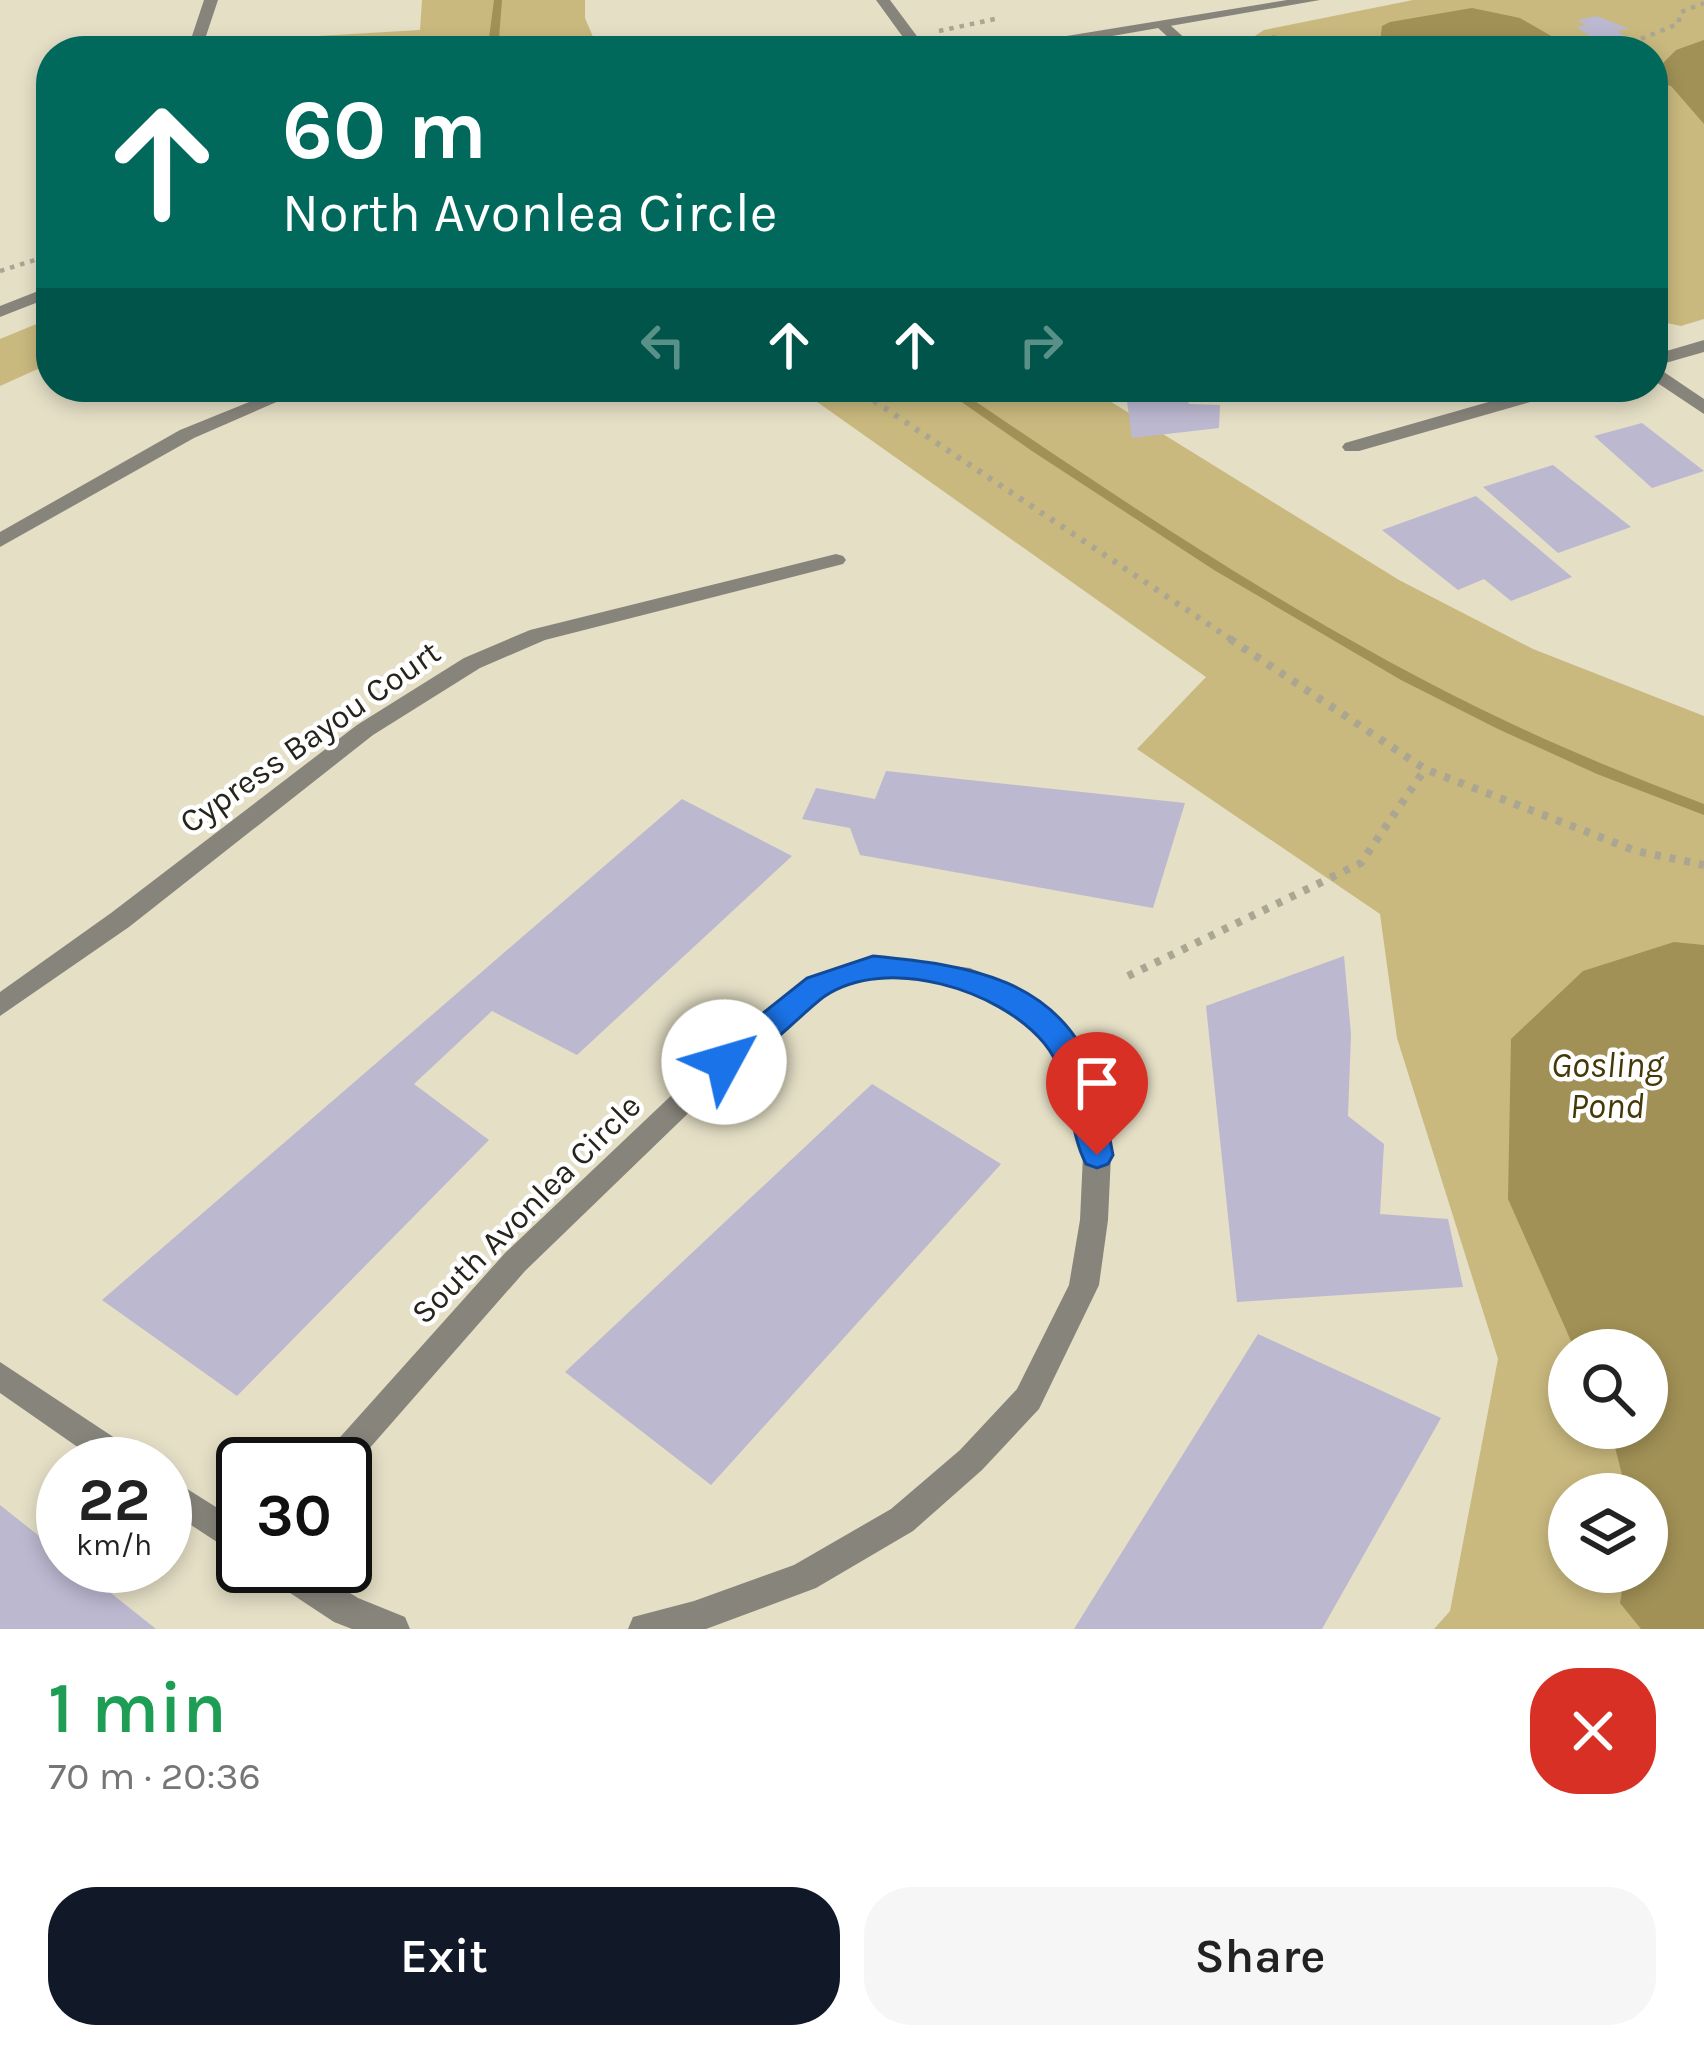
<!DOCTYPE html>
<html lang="en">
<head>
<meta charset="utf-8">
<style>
	:root { --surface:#fff; --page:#f6f6f6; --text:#222; --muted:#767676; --accent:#111827 }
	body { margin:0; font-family:Karla,sans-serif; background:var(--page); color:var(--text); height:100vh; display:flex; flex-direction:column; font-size:45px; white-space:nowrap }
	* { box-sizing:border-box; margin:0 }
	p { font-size:39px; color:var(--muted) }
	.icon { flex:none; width:66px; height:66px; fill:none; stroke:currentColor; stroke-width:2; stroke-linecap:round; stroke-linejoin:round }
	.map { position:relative; height:1629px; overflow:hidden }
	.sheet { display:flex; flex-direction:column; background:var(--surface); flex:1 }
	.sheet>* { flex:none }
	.banner { position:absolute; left:36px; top:36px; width:1632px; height:366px; border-radius:48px; box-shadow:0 6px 18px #0003; background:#00695c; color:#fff; overflow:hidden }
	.buttons { position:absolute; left:1548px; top:1329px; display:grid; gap:24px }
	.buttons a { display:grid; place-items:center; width:120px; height:120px; border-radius:50%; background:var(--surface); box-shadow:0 6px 18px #0003; font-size:60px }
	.speed { position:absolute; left:36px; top:1437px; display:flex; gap:24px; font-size:60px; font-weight:700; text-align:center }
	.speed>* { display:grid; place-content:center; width:156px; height:156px; border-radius:50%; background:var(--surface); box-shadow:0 6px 18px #0003; line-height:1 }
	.speed small { font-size:30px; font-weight:400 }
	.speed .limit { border:6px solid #111; border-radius:18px; background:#fff; color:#111 }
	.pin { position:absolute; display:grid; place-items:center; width:102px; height:102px; color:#fff; margin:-123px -51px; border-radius:50% 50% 50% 0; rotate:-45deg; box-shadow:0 0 12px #0007 }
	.pin .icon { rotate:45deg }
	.me { position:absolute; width:132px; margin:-66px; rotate:51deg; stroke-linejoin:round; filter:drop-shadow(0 0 9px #0008) }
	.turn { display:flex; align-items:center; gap:42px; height:252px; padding:0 48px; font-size:54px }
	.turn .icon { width:156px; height:156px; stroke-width:2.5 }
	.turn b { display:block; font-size:84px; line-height:102px }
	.lanes { display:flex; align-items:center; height:114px; padding:0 48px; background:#0003; justify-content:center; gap:60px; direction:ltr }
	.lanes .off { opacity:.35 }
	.round { display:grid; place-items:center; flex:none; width:126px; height:126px; border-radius:48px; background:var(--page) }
	.summary { display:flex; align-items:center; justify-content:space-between; height:204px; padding:0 48px }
	h1 { font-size:72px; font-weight:600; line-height:90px; color:#1e9e55 }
	.cta { display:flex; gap:24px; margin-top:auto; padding:24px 48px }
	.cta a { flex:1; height:138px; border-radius:48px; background:var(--accent); color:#fff; font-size:48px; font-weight:600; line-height:138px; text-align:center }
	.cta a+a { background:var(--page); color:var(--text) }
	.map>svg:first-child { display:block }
	.green { fill:#c9b97e; fill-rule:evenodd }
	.water { fill:#a19156 }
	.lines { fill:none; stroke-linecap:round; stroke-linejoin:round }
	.stream { fill:#a19156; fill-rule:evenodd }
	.building { fill:#bcb8d0 }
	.path-far2 { stroke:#aba692; stroke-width:4.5; stroke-dasharray:4.5 6; stroke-linecap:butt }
	.path-far1 { stroke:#aba692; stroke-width:6; stroke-dasharray:4.5 8; stroke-linecap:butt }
	.path { stroke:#aba692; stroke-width:8; stroke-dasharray:6 9; stroke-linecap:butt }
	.minor { fill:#87857b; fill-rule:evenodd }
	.tertiary { fill:#87857b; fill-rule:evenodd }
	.route { fill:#1a73e8; stroke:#114b97; stroke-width:3 }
	.labels { text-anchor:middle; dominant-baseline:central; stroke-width:9; stroke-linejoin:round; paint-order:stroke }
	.street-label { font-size:33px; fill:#26241b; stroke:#fff }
	.water-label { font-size:36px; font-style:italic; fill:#453907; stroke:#fff }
</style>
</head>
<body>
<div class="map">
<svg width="1704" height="1629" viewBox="0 0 1704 1629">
	<rect width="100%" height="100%" fill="#e5dfc6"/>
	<!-- green -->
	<path class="green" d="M422 0H585V18L599 51H425L422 41 212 51 214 42 420 30Z
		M1413 0H1704V319L1681 326 1653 320V51L1237 48 1264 30Z
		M51 318V363L0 386V339Z
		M796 387H1087L1399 580 1533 649 1704 716V1629H1434L1450 1611 1498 1359 1397 1038 1380 914 1137 749 1206 677ZM1569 1350H1647V1428H1569ZM1569 1494H1647V1572H1569Z"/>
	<!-- water -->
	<path class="water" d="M1472 8 1520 18 1577 51H1397L1380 42 1382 26 1390 22Z
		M1704 40V124L1671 86 1653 81V64H1662L1676 50Z
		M1674 942 1704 945V1629H1641L1620 1603 1625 1572H1647V1494H1627L1610 1428H1647V1350H1575L1508 1199 1511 1039 1583 971Z"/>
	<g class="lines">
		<!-- stream -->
		<path class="stream" d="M494 0H502L499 38 503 51H493L489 38Z
			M940 387H954C1133 508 1314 631 1510 723 1573 753 1638 779 1704 804V815L1597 774 1498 729 1401 680 1214 570 1032 451Z"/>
	</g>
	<!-- building -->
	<path class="building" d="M1597 16 1629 29 1617 31 1625 36H1590L1576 27 1586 25 1577 20Z
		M1125 387H1183L1189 404 1220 405 1219 428 1132 438Z
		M1642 423 1704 471 1652 488 1594 436Z
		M1553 465 1631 527 1558 553 1483 487Z
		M1476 496 1572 577 1511 601 1484 579 1458 590 1382 530Z
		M886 771 1185 803 1153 908 860 855 850 828 802 819 816 788 875 799Z
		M682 799 792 856 577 1055 492 1011 414 1084 489 1140 237 1396 102 1300Z
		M1344 956 1351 1034 1348 1116 1384 1144 1380 1214 1448 1219 1463 1287 1237 1302 1206 1006Z
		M872 1084 1001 1164 711 1485 565 1372Z
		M1258 1334 1441 1418 1322 1629H1074Z
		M0 1505 63 1555V1566H77L156 1629H0Z"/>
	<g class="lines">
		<!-- path-far2 -->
		<path class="path-far2" d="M939 31 995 19
			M1272 37 1333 51
			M760 51 877 41
			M1627 51 1628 44 1678 24 1681 12 1704 3
			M0 271 51 255"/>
		<!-- path-far1 -->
		<path class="path-far1" d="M853 387 1235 642"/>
		<!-- path -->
		<path class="path" d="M1230 639 1425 769 1636 851 1704 865
			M1128 976 1361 863 1425 769"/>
		<!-- minor -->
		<path class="minor" d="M204 0H218L201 51H187Z
			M876 0H890L928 51H913Z
			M1164 23 1169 24 1199 51H1183L1157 27Z
			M1704 340V352L1655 366 1704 399V414L1653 380V355Z
			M286 387H311L194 438 0 547V532L180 430Z
			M1541 387H1571L1569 391 1359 451H1345L1342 447 1345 443Z
			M836 554 843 556 846 560 843 564 545 640 480 668 373 735 129 927 0 1016V992L111 913 357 725 464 658 530 630Z
			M873 957 970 968 1022 991 1064 1028 1096 1079 1111 1155 1108 1220 1099 1285 1039 1409 982 1470 913 1531 816 1588 706 1629H628L633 1617 694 1601 794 1565 891 1509 960 1450 1017 1389 1069 1285 1080 1220 1083 1155 1069 1080 1046 1042 1004 1005 958 984 874 977 826 993 734 1069 525 1271 347 1474 345 1464H320L325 1454 505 1253 714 1055 808 979Z
			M0 1362 139 1454 144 1464H102L0 1393Z
			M165 1475 243 1524V1559L165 1508Z
			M261 1566H307L358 1598 405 1617 410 1629H352L334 1622 266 1577Z"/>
		<!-- tertiary -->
		<path class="tertiary" d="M1287 0H1320L1026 51H992L999 47Z
			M51 286V297L0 317V306Z"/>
	</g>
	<!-- route -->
	<path class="route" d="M873 956C966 965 1062 977 1097 1081 1105 1104 1108 1131 1113 1155L1108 1164 1097 1168 1086 1164C1066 1125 1074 1079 1044 1043 999 989 886 955 825 996 799 1014 743 1080 713 1070L709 1062 713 1053 807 978Z"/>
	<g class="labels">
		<!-- street labels -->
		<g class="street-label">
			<text transform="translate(310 737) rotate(-35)">Cypress Bayou Court</text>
			<text transform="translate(526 1209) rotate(-45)">South Avonlea Circle</text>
		</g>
		<!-- water labels -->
		<g class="water-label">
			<text x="1607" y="1065">Gosling<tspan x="1607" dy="41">Pond</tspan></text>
		</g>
	</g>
</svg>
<div class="buttons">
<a><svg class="icon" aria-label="search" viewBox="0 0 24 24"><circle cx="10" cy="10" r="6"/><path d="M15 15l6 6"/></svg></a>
<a><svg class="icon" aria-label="layers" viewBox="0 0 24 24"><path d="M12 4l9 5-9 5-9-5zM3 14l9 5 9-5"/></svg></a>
</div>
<div class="speed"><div>22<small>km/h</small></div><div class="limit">30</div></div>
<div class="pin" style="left:1097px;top:1155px;background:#d93025"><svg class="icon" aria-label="arrive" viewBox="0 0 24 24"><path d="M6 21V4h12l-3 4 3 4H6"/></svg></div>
<svg class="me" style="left:724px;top:1062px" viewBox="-20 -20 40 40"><circle r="19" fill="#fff"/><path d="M0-13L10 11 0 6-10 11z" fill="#1a73e8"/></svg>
<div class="banner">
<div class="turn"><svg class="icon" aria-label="ahead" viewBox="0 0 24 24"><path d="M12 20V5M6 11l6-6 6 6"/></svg><div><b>60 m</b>North Avonlea Circle</div></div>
<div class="lanes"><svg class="icon off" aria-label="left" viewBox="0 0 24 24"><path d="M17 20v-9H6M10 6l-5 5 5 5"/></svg><svg class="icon" aria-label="ahead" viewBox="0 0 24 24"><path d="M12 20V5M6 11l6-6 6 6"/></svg><svg class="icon" aria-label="ahead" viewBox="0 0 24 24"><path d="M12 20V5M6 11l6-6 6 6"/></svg><svg class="icon off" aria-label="right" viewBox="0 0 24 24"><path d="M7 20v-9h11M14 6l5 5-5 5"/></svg></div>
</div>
</div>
<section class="sheet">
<div class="summary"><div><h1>1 min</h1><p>70 m · 20:36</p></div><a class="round" style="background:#d93025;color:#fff"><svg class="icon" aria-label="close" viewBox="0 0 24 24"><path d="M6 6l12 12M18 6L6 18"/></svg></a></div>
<div class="cta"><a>Exit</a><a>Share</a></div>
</section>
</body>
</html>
